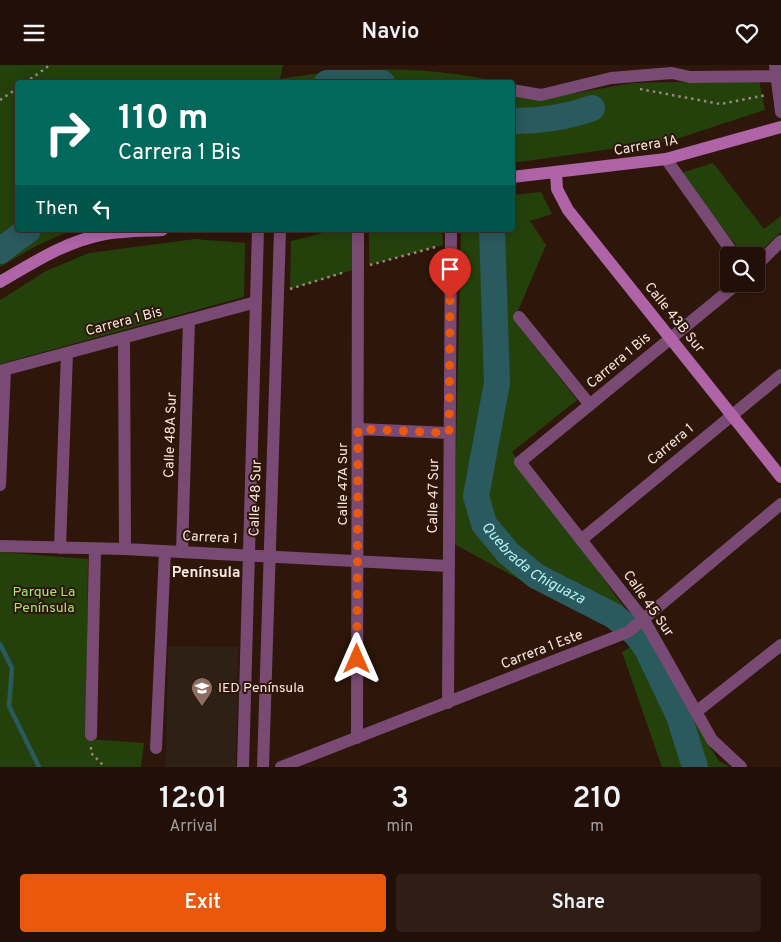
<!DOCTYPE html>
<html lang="en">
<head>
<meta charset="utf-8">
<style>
	:root { --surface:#221008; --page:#2e1e16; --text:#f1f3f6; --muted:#a29d9c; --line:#3f3029; --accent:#ea580c }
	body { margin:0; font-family:Overpass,sans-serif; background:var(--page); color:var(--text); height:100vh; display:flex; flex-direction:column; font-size:19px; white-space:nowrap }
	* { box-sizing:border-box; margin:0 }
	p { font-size:16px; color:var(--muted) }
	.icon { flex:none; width:28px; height:28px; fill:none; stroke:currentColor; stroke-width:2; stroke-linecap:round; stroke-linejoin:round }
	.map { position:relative; height:702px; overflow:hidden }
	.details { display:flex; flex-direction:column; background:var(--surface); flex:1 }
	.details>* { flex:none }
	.banner { position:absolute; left:15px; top:15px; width:500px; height:152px; border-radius:5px; box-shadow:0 2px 12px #0003,0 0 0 1px var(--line); background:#00695c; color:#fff; overflow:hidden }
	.controls { position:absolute; left:720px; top:182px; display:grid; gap:10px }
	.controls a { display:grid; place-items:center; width:45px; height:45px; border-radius:5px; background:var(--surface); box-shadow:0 2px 12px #0003,0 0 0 1px var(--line); font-size:25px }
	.pin { position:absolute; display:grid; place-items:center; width:42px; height:42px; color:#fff; margin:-51px -21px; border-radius:50% 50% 50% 0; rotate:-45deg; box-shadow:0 0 5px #0007 }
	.pin .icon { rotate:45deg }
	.me { position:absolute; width:55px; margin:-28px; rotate:0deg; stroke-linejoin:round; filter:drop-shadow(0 0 4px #0008) }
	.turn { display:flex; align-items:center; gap:18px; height:105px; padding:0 20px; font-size:22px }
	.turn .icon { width:65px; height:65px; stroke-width:2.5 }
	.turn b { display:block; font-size:35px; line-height:42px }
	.then { display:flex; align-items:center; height:48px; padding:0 20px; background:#0003; gap:10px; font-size:19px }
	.eta { display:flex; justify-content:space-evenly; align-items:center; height:85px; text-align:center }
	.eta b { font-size:30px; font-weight:600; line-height:35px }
	.primary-button { display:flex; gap:10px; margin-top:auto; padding:10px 20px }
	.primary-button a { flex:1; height:58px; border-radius:5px; background:var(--accent); color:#fff; font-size:20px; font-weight:600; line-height:58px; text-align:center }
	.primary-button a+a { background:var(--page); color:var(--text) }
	header { display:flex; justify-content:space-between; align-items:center; height:65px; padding:0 20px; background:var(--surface); font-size:22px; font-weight:600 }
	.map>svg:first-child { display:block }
	.education { fill:#2f2016 }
	.green { fill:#24410c }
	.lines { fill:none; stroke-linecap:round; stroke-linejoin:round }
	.stream { stroke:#2a595e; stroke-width:4.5 }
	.river { stroke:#2a595e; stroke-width:26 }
	.path { stroke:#9c877e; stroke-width:2.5; stroke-dasharray:2.5 4; stroke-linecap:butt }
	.street { stroke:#794b74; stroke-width:12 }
	.secondary { stroke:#ae64a7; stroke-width:12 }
	.route { stroke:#ea580c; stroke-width:9; stroke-dasharray:0 16.2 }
	.labels { text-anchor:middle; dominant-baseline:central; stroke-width:4; stroke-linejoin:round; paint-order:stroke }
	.street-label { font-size:14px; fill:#f9e7e0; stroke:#2e160b }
	.park-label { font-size:14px; fill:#a2e574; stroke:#2e160b }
	.poi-label { font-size:14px; fill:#f9e7e0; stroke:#2e160b; text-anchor:start }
	.water-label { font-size:15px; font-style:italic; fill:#b2f1f8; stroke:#2e160b }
	.neighbourhood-label { font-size:15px; font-weight:bold; fill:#f9e7e0; stroke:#2e160b }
</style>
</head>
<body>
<header><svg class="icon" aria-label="menu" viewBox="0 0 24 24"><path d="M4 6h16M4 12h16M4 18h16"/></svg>Navio<svg class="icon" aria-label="heart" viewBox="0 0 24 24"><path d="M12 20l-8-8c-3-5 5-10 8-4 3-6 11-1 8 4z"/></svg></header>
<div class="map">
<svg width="781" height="702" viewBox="0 0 781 702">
	<rect width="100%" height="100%" fill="#2e160b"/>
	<!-- education -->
	<path class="education" d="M168 581 238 582 236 702H166Z"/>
	<!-- green -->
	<path class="green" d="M0 0H283L280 14C351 2 428 0 497 17L18 18V165H72L36 181 0 202Z
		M759 15 765 45 673 75 513 98 512 24 541 34 633 18Z
		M713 98 764 164 781 151V167L755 191H744L681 108Z
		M541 127 552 149 530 156 546 180 514 255 577 335 512 387 618 534 632 552 637 555 611 564 454 479 461 165H512L513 130Z
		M335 165H353V205L290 224 291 176Z
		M369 165H442L443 180 369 200Z
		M195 174 245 178 244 232 0 299V235L46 206 89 188Z
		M0 487 88 494 86 674 144 678 141 702H0Z
		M650 571 686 643 719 696 730 702H662L622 587Z"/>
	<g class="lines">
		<!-- stream -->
		<path class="stream" d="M0 579 12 603 9 641 39 702"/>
		<!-- river -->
		<g class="river">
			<path d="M327 18H382"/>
			<path d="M512 56C541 56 565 53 592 43"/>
			<path id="s1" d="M492 165 497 318 476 431 484 459 508 488 536 511 614 551 636 569 647 584 679 651 695 702"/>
			<path d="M0 186 28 165"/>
		</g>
		<!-- path -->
		<path class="path" d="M25 18 50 0
			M640 24 720 39 767 30
			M0 35 18 23
			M370 200 439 181
			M290 224 345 207
			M91 682V688L105 702"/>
		<!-- street -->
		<path class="street" d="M775 0 781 47
			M512 25 541 30 611 13 672 8 690 12 776 11
			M666 94 735 191
			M756 201 781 176
			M737 219 520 397 644 555 712 675 741 702
			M519 252 590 340
			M124 273 125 484
			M0 306 256 237
			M358 364 449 368
			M0 420 5 305
			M581 475 781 310
			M0 481 125 484 448 501
			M60 483 67 288
			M182 487 189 255
			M448 638 451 165
			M696 647 781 580
			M91 670 95 484
			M357 673 358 165
			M156 683 165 486
			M243 702 258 165
			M263 702 280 165
			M281 702 628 567 781 439"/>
		<!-- secondary -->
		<path class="secondary" d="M556 107 557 124 568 145 781 412
			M512 112 666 94 781 62
			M0 217C33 198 66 176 105 169 124 166 143 166 162 165"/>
	</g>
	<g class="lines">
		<!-- route -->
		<path class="route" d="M357 594 358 364 449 368 450 234"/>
	</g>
	<!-- icons -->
	<defs>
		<g id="school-pin" transform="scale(1.125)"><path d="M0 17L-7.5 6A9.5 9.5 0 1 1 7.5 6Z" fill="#8d6e63" stroke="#2e160b"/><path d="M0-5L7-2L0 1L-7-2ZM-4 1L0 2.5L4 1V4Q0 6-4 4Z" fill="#fff"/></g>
	</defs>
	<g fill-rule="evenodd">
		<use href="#school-pin" x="202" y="623"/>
	</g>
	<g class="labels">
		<!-- street labels -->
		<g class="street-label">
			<text transform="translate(646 81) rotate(-10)">Carrera 1A</text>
			<text transform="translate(674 253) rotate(51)">Calle 43B Sur</text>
			<text transform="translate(124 257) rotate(-15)">Carrera 1 Bis</text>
			<text transform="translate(619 296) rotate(-40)">Carrera 1 Bis</text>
			<text transform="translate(171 370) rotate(-88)">Calle 48A Sur</text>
			<text transform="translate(671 380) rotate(-40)">Carrera 1</text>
			<text transform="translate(343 419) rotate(-90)">Calle 47A Sur</text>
			<text transform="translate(434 431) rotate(-89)">Calle 47 Sur</text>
			<text transform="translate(256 433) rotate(-88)">Calle 48 Sur</text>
			<text transform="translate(210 473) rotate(3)">Carrera 1</text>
			<text transform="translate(648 539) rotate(55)">Calle 45 Sur</text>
			<text transform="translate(542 585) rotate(-21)">Carrera 1 Este</text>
		</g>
		<!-- park labels -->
		<g class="park-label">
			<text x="44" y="527">Parque La<tspan x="44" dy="16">Península</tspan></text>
		</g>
		<!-- poi labels -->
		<g class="poi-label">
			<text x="218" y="623">IED Península</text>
		</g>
		<!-- water labels -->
		<g class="water-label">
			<text stroke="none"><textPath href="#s1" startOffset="361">Quebrada Chiguaza</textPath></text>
		</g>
		<!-- neighbourhood labels -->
		<g class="neighbourhood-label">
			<text x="206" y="508">Península</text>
		</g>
	</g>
</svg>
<div class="controls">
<a><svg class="icon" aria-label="search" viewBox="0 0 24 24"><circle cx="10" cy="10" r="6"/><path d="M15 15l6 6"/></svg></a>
</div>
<div class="pin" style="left:450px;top:234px;background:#d93025"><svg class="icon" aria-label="arrive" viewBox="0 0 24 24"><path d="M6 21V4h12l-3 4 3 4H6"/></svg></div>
<svg class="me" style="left:357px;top:594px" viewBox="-20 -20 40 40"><path d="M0-17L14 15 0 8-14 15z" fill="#ea580c" stroke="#fff" stroke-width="4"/></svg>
<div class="banner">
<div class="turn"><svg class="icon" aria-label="right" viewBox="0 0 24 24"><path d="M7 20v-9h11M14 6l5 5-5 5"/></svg><div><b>110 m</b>Carrera 1 Bis</div></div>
<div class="then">Then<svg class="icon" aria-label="left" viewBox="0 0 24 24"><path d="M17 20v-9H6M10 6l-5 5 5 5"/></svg></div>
</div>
</div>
<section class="details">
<div class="eta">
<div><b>12:01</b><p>Arrival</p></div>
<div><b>3</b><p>min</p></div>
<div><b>210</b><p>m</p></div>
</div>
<div class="primary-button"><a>Exit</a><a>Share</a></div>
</section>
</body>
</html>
